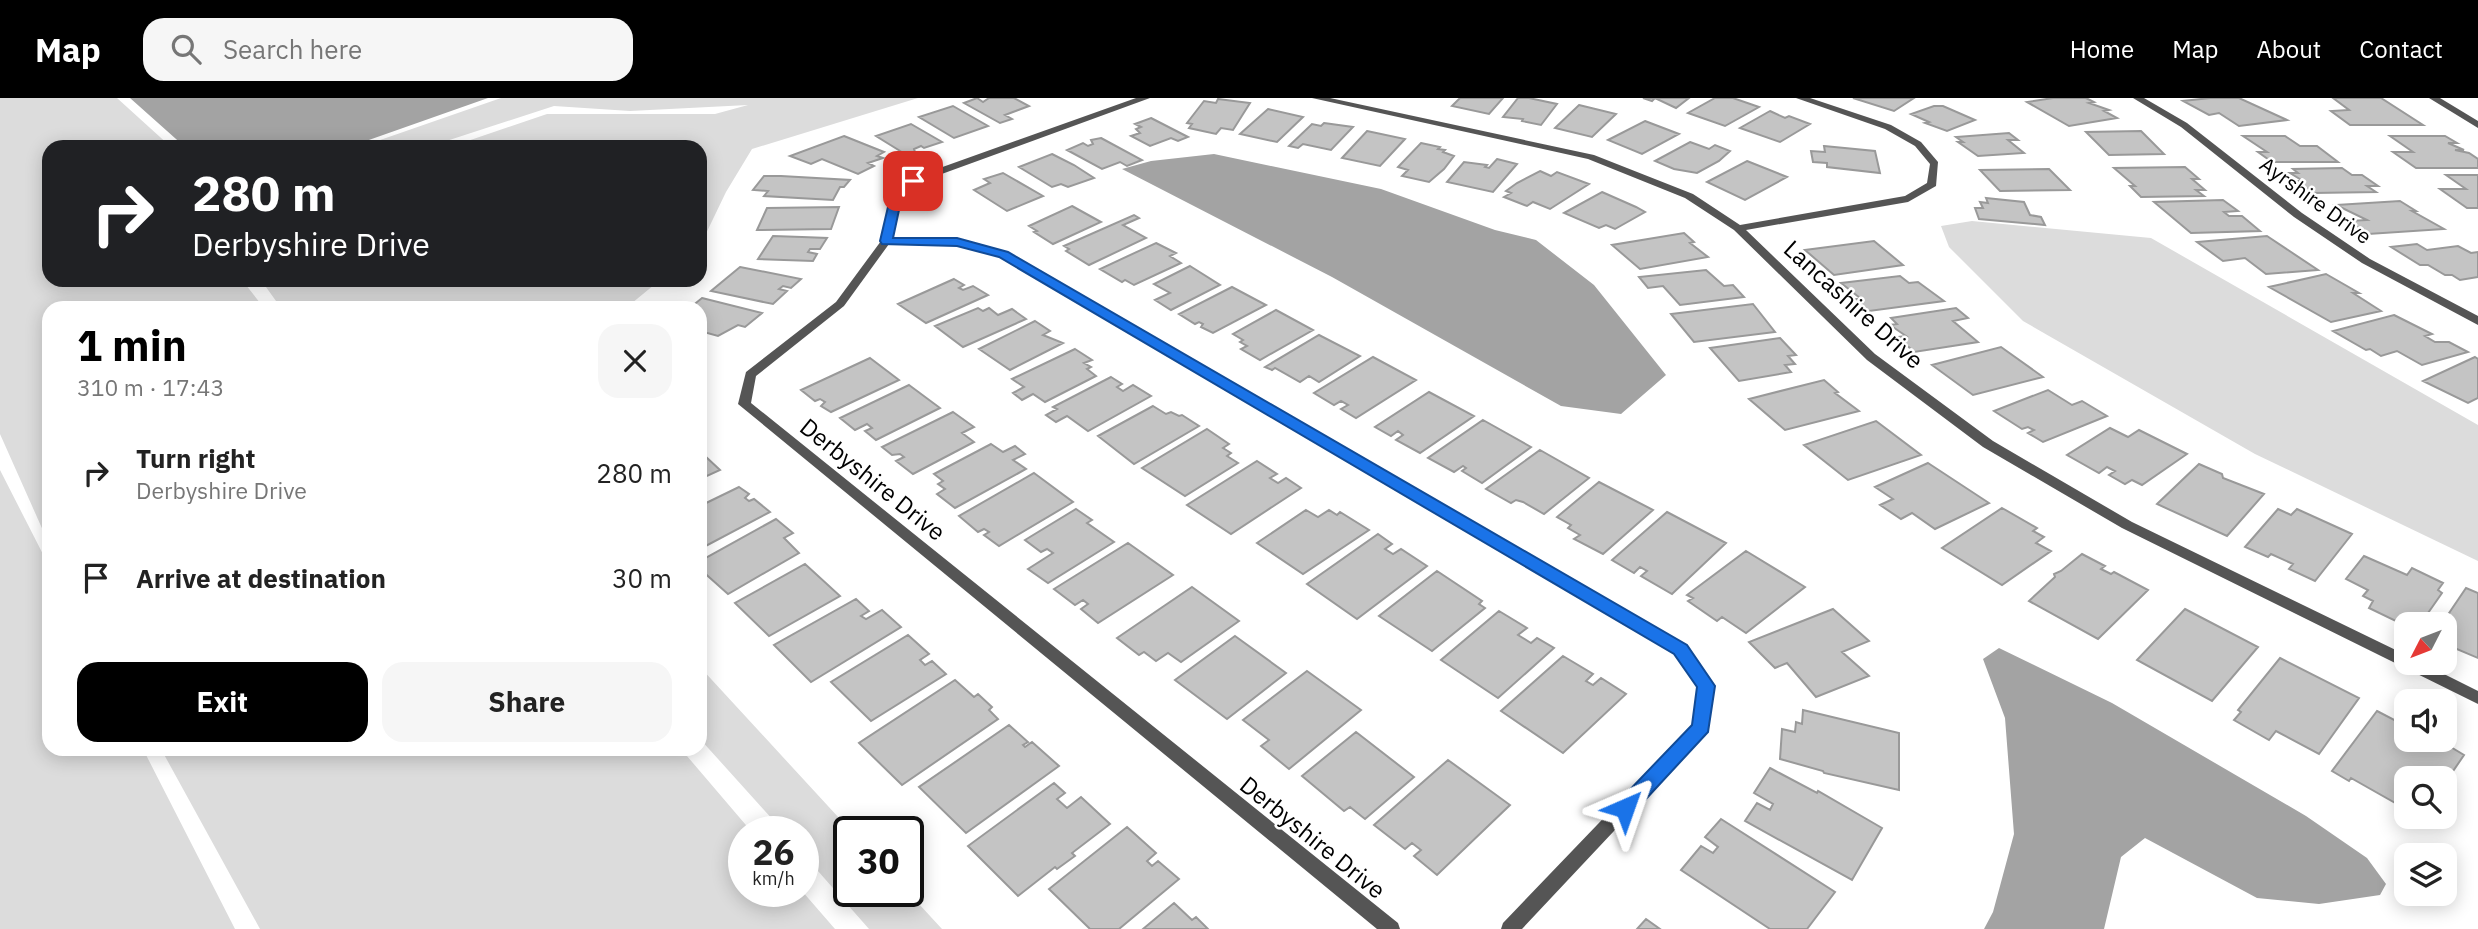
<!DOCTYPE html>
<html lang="en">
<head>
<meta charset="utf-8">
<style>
	:root { --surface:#fff; --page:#f6f6f6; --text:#222; --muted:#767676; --accent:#000 }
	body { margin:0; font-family:"IBM Plex Sans",sans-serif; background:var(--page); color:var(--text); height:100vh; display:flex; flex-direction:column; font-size:26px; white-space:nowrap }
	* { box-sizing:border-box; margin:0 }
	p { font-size:23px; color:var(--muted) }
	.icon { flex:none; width:38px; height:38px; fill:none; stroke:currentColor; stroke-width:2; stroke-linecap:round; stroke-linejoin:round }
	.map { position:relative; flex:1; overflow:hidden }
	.drawer { position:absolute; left:42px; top:203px; width:665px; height:455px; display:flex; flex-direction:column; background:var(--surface); border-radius:21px; box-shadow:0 4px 18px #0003 }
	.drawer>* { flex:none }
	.top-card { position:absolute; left:42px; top:42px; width:665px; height:147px; border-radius:21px; box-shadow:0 4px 18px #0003; background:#202124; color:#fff; overflow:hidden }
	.needle { width:46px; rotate:228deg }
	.buttons { position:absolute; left:2394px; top:514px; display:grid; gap:14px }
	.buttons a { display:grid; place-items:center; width:63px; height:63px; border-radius:14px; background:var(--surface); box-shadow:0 4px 18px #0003; font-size:35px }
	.speed { position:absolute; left:728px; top:718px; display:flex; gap:14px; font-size:35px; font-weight:700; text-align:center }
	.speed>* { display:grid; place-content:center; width:91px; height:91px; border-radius:50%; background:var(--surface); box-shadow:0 4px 18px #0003; line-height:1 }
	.speed small { font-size:18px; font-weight:400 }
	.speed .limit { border:4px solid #111; border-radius:10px; background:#fff; color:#111 }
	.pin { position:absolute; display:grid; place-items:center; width:60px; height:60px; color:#fff; margin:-30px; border-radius:14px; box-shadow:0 4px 10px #0006 }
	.me { position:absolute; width:77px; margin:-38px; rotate:43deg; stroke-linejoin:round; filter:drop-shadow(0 0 5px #0008) }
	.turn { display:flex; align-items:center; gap:24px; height:147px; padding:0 35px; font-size:32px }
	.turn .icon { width:91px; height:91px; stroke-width:2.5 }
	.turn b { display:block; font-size:49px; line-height:60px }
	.round { display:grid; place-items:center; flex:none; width:74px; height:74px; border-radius:21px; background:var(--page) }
	.overview { display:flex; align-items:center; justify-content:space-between; height:119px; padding:0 35px }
	h1 { font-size:42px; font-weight:700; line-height:52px; color:var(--accent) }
	.cta { display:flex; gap:14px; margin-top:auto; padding:14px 35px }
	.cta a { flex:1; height:80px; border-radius:21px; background:var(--accent); color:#fff; font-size:28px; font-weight:700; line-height:80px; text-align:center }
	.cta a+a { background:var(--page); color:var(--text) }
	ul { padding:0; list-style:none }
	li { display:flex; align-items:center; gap:21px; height:105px; padding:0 35px }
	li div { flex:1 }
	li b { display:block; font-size:26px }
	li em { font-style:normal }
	header { display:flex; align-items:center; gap:42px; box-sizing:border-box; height:98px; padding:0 35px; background:var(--accent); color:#fff }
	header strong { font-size:33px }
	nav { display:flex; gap:38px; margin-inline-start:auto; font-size:24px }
	.search { width:490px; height:63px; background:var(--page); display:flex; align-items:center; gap:18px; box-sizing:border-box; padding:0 24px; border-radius:21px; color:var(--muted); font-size:26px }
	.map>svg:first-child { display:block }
	.green { fill:#dcdcdc }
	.water { fill:#a3a3a3 }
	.building { fill:#c4c4c4; stroke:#999; stroke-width:2 }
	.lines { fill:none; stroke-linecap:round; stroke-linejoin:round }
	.street { fill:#555; fill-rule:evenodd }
	.route { fill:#1a73e8; stroke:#114b97; stroke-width:2 }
	.labels { text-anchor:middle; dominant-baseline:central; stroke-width:5; stroke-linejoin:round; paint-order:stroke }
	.far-street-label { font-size:21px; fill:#000; stroke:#fff }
	.street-label { font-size:24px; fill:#000; stroke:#fff }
</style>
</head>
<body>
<header>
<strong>Map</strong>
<div class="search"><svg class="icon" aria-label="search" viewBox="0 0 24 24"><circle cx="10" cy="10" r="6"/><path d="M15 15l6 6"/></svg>Search here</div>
<nav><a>Home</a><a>Map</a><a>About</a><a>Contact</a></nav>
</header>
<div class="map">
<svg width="2478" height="831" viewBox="0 0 2478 831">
	<rect width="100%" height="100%" fill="#fff"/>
	<!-- green -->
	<path class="green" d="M0 0H117L171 49H49V182H245L246 187 264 210H49V446L0 336Z
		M501 0H918L752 51 726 94 700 148V49H450L547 16H715L748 7 630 13 554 8 428 49H360Z
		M1972 123 2151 140 2478 327V463L2255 356 2023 223 1949 149 1941 128Z
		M261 182H660L626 210H281Z
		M0 372 49 468V651H143L235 831H0Z
		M700 569 851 733H849V793H907L942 831H869L803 756V733H783L700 641Z
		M161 651H681L751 733H744V793H802L835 831H260Z"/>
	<!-- water -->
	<path class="water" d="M130 0H488L349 49H185Z
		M1214 56 1381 91 1495 132 1536 142 1594 187 1666 277 1621 316 1561 308 1332 179 1122 71 1151 63Z
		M1999 550 2112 605 2306 718 2367 760 2386 786 2380 797 2319 806 2257 800 2145 740 2121 759 2104 831H1984L1993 814 2014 736 2005 620 1983 561Z"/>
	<!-- building -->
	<path class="building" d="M977 0 983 4 989 0H1014L1029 8 1005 17 1012 21 1000 25 964 5Z
		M1460 0H1503L1489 16 1452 8Z
		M1518 0H1529L1557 6 1541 27 1522 23 1523 21 1503 19Z
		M1643 0H1689L1676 10 1655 0 1652 3Z
		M1715 0H1733L1759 9 1725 28 1688 15Z
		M1853 0H1914L1894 13Z
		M2053 0H2086L2094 4 2089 5 2109 12 2104 13 2117 20 2069 28 2027 4Z
		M2210 0H2239L2287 22 2239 28 2219 15 2209 17 2183 3Z
		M2333 0H2381L2423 27H2350L2331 13 2349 12Z
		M1218 1 1250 5 1233 32 1221 30 1216 36 1189 30 1192 26 1187 25 1204 3 1216 5Z
		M1579 7 1616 16 1592 39 1555 30Z
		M953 8 988 28 954 40 919 19Z
		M1934 8H1943L1975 22 1947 33 1925 25 1929 24 1911 16Z
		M1268 11 1303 19 1277 44 1240 36Z
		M1770 13 1785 20 1789 18 1810 26 1780 44 1740 30Z
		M1151 20 1188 39 1178 43 1171 40 1150 48 1131 38 1140 35 1136 31 1141 29 1135 26Z
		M1645 23 1679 36 1642 56 1608 42Z
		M1324 25 1353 29 1331 52 1303 46 1298 50 1289 48 1312 26 1321 28Z
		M911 26 942 44 924 50 921 48 914 51 915 54 905 56 876 38Z
		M1367 33 1405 41 1380 68 1342 60Z
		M2141 33 2164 56 2109 57 2086 34Z
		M2009 35 2018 42H2008L2024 55 1978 58 1958 44H1963L1956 39Z
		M844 38 884 54 877 58 883 60 868 65 874 68 858 76 822 61 811 66 790 58Z
		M2243 38H2285L2300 48H2317L2338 64H2272L2258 54H2267Z
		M2390 38H2445L2457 45H2448L2464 52H2455L2469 55 2478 61V70H2416L2393 54H2413Z
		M1101 40 1142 62 1127 68 1120 64 1102 71 1067 52 1083 45 1088 48 1093 46 1091 42Z
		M1690 44 1709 51 1715 47 1730 53 1719 63 1697 75 1674 71 1655 63Z
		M1421 45 1440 49 1438 51 1445 52 1443 54 1454 58 1444 71 1429 84 1402 78 1408 72 1398 69Z
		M1824 48 1875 53 1880 75 1827 69V65L1813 64 1811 53 1825 54Z
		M1052 56 1074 67 1094 80 1068 89 1061 86 1052 89 1019 69Z
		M1497 61 1517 66 1493 94 1447 84 1464 64 1487 67 1485 69 1489 70Z
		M1747 63 1787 79 1745 102 1707 84Z
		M2185 69 2199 81H2192L2205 92H2196L2204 98 2141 99 2130 88H2135L2114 70Z
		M2342 70 2352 77H2362L2378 88H2367L2376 94 2313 95 2297 83H2303L2290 75H2298L2293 71Z
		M2049 71 2070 92 2000 93 1980 72Z
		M1540 73 1551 78 1557 74 1589 86 1550 111 1533 104 1527 108 1504 99 1511 95 1506 93 1517 85Z
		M1003 75 1043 98 1007 113 974 92 990 85 984 81Z
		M2446 77H2478V110H2467L2440 91H2466Z
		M764 78H781L850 82 844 89H840L833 102 764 98 768 93 753 92Z
		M1602 94 1636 109 1645 114 1615 131 1606 127 1599 130 1564 115Z
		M1986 100 2024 104 2030 117 2041 119 2045 127 1979 121 1975 110H1983L1980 104 1988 105Z
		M2223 102 2238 113 2224 114 2229 118H2242L2260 133 2191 135 2154 104Z
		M2400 103 2416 113H2412L2444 131 2368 136 2349 123 2367 122 2336 107Z
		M1072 108 1101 124 1053 146 1034 134 1037 133 1029 128Z
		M839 109 831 131 757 132 767 110Z
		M1134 117 1139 120 1123 127 1146 140 1089 167 1066 153 1069 151 1064 148Z
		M1684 135 1694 144 1690 145 1708 159 1640 171 1612 147Z
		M773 138 802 139 827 140 820 151H810L808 154 817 156 813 163 758 161Z
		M2267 138 2318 172 2266 176 2245 160 2223 163 2197 144Z
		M1874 143 1903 167 1834 177 1805 152Z
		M1156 145 1176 155 1170 158 1181 165 1134 187 1125 182 1122 184 1100 171Z
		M2417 146 2427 152 2458 148 2471 155 2478 154V179L2460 182 2452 177H2445L2428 167H2420L2391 149Z
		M1190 168 1220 187 1171 212 1155 202 1170 195 1154 186Z
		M740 169 801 181 791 190 783 188 779 191 787 193 773 206 711 193Z
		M1706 172 1724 188 1733 187 1744 199 1680 207 1663 188 1648 190 1639 179Z
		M2326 176 2359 195H2353L2381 213 2331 224 2269 189Z
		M1900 178 1909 185 1918 184 1944 203 1869 213 1856 201 1860 200 1841 185Z
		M954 181 964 187 959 190 963 192 973 188 988 197 926 225 898 206Z
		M1232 189 1266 207 1213 235 1201 229 1203 226 1199 224 1195 226 1179 216Z
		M702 200 762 215 745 229 738 227 718 238 700 233V210H676L681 206 691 209Z
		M1753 206 1775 234 1694 244 1671 216Z
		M978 210 983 213 989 210 998 217 1012 211 1026 221 963 249 935 228Z
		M1956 210 1968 220 1953 223 1978 244 1914 254 1898 239 1906 238 1890 227 1897 226 1891 220Z
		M1276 212 1313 232 1260 262 1241 251 1247 248 1240 244 1243 242 1233 236Z
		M2394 217 2432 236 2425 238 2435 244H2449L2468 254 2422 267 2397 253 2381 258 2370 251 2366 252 2333 233Z
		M1035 223 1050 233 1043 237 1063 245 1010 272 979 251Z
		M1319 237 1360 258 1319 284 1309 278 1300 284 1275 270 1272 272 1265 269Z
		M1780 240 1796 257 1788 258 1795 266 1785 267 1791 274 1739 283 1710 250Z
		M2001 249 2043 279 1973 297 1932 267Z
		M1075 251 1092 262 1084 265 1091 269 1087 271 1096 278 1045 304 1033 296 1022 302 1013 295 1024 289 1012 281Z
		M1373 259 1416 282 1356 320 1341 311 1348 307 1341 303 1334 307 1314 295Z
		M2475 259 2478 261V300L2468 305 2423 283Z
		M870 260 899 282 831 314 821 308 825 304 820 301 815 303 801 292Z
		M1111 279 1122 286 1117 289 1123 293 1133 287 1151 298 1088 333 1067 318 1056 324 1046 317 1057 311 1053 309Z
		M1824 282 1838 294 1835 295 1859 313 1785 332 1749 301Z
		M909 287 940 310 876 342 865 333 872 330 867 326 855 332 840 320Z
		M2048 292 2072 307 2082 303 2107 318 2043 344 2028 335 2034 332 2028 329 2022 331 1994 313Z
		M1429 294 1474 318 1420 355 1396 342 1403 337 1398 333 1391 338 1375 329Z
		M1153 308 1166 316 1171 314 1179 318 1182 317 1199 328 1134 366 1098 338Z
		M953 314 974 329 962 335 974 344 913 376 896 363 904 359 900 356 892 357 882 349Z
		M1483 322 1531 349 1482 385 1462 373 1466 370 1463 368 1454 374 1428 360Z
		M1876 323 1921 357 1848 382 1804 347Z
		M2110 330 2128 339 2139 332 2187 356 2142 387 2132 382 2125 386 2109 377 2115 373 2107 369 2099 375 2067 357Z
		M1207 331 1229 346 1223 350 1231 355 1227 358 1238 365 1185 398 1142 370Z
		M991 346 1003 354 1015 348 1025 356 1013 362 1026 371 955 410 937 396 945 391 938 386 943 383 934 376Z
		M1540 352 1589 380 1544 416 1523 404 1516 402 1511 405 1486 391Z
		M705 358 720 372 700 381 705 386 700 388V361Z
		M1257 363 1277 376 1270 380 1278 385 1286 380 1301 390 1231 436 1187 407Z
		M1928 365 1989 405 1935 431 1912 415 1901 421 1880 407 1893 401 1875 389Z
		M2199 366 2222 376 2223 380 2264 396 2227 438 2157 406Z
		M1034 375 1073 404 999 448 984 437 989 434 984 431 978 434 959 418Z
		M1599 384 1653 412 1603 456 1574 441 1580 437 1568 430 1571 427 1557 419Z
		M739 389 749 396 745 400 749 403 754 401 770 414 700 451V408Z
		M2002 410 2037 430 2033 433 2044 439 2036 445 2051 453 2002 487 1942 450Z
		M1076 411 1092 422 1087 425 1114 444 1048 485 1028 471 1053 455 1047 451 1041 454 1025 442Z
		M2278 411 2291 417 2297 411 2352 436 2315 483 2289 471 2293 466 2271 456 2268 459 2245 449Z
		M1306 412 1318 419 1329 412 1337 417 1340 414 1369 432 1303 476 1257 445Z
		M1667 414 1726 445 1672 496 1641 478 1647 473 1640 469 1634 475 1612 462Z
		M776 421 793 435 784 440 799 455 728 496 700 471V463Z
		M1378 436 1392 446 1385 451 1393 456 1401 451 1427 468 1357 521 1307 486Z
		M1128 445 1173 477 1098 525 1081 511 1088 506 1083 502 1075 507 1054 491Z
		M1746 453 1805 489 1746 535 1722 519 1717 523 1688 503 1693 500 1687 497Z
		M2082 456 2105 468 2101 471 2111 476 2114 474 2148 492 2098 541 2029 503 2055 479 2054 476 2061 473Z
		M2364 458 2407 477 2412 470 2443 485 2438 492 2442 495 2421 525 2417 523 2406 528 2369 510 2373 503 2363 498 2368 492 2346 481Z
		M805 466 840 498 769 538 735 505Z
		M1437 473 1482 503 1479 506 1485 510 1432 553 1379 518Z
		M1192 489 1239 523 1181 564 1168 555 1156 563 1144 554 1139 557 1117 540Z
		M2466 490 2478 495V560L2445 546V527H2441Z
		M856 501 869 513 861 518 866 521 882 512 901 529 811 584 774 547Z
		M1833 511 1869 543 1842 554 1869 578 1816 599 1787 565 1775 570 1749 544Z
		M2185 511 2258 549 2212 603 2137 562Z
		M1499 513 1527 530 1518 537 1531 545 1537 540 1554 550 1498 600 1441 562Z
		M908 537 929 556 920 562 925 567 932 563 946 576 871 623 831 584Z
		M1235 538 1286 575 1227 621 1175 582Z
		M1563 558 1593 576 1586 583 1593 587 1601 580 1626 596 1563 655 1501 613Z
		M2280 560 2359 600 2319 656 2276 633 2269 642 2234 622 2241 614 2238 612Z
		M1307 573 1361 612 1289 671 1261 648 1269 642 1243 622Z
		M955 582 974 599 978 596 992 609 989 612 998 621 902 687 859 645Z
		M1803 612 1899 635V692L1824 675 1823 673 1780 661 1782 631 1795 634 1796 624 1802 626Z
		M2377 613 2406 628V642H2439L2464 657 2445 685V681H2406V711L2351 680 2349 683 2332 673Z
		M1009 627 1028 644 1023 647 1025 649 1032 644 1059 668 966 735 919 689Z
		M1356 634 1414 679 1365 721 1350 709 1344 713 1302 678Z
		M1448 662 1510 707 1437 777 1414 758 1421 752 1412 745 1405 751 1374 727Z
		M1770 670 1817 695 1818 693 1882 730 1852 782 1745 723 1757 705 1770 712 1773 706 1754 695Z
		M1054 685 1065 695 1057 701 1067 710 1081 699 1110 726 1072 755 1075 758 1057 771 1055 769 1018 798 968 748Z
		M1721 721 1835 794 1807 831H1770L1681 772 1701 748 1713 755 1718 749 1705 739Z
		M1127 729 1156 755 1147 763 1152 768 1158 763 1179 781 1119 831H1090L1049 791Z
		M1174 805 1192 822 1196 819 1208 831H1143Z
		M1646 821 1660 831H1637Z"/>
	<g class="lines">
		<!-- street -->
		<path class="street" d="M1136 0H1150L917 85 902 97 892 140 957 141 1007 154 1686 547 1714 588 1707 634 1522 831H1501L1503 825 1693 627 1698 589 1674 555 999 158 957 147 889 146 844 208 756 278 751 305 1398 825 1400 831H1377L738 306 746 274 836 204 881 143 892 96 909 81Z
			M1312 0H1330L1594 57 1693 96 1740 127 1905 98 1927 85 1930 66 1915 48 1885 31 1796 0H1810L1891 27 1921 44 1938 64 1936 88 1908 104 1746 132 1875 256 1993 343 2132 424 2406 557V565H2422L2478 593V606L2122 430 1983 349 1867 262 1734 132 1685 100 1588 61Z
			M2133 0H2144L2187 25 2302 115 2370 161 2478 218V227L2362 165 2294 119 2181 29Z
			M2429 0H2440L2478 23V30Z"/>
	</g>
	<!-- route -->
	<path class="route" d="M909 81 919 83 902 98 893 140H957L1008 154 1687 547 1715 588 1708 634 1632 716 1625 718 1618 716 1615 710 1618 704 1692 627 1697 589 1674 556 999 159 957 148 882 146 880 143 891 96Z"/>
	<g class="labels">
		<!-- far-street labels -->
		<g class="far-street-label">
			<text transform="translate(2316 102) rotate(36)">Ayrshire Drive</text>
		</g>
		<!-- street labels -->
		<g class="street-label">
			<text transform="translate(1854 206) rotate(42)">Lancashire Drive</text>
			<text transform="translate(873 381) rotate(39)">Derbyshire Drive</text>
			<text transform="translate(1313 739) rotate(39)">Derbyshire Drive</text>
		</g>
	</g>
</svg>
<div class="buttons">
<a><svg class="needle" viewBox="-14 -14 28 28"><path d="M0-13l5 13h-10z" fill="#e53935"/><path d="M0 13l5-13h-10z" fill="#767676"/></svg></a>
<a><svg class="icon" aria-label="sound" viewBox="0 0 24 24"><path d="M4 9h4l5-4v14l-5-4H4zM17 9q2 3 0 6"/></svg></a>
<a><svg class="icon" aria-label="search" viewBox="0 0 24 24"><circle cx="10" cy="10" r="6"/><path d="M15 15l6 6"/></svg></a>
<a><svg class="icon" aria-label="layers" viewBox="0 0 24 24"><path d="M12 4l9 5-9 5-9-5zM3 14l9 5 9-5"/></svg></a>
</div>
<div class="speed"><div>26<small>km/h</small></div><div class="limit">30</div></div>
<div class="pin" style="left:913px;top:83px;background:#d93025"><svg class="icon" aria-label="arrive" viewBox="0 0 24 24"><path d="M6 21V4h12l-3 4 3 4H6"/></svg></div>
<svg class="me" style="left:1625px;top:710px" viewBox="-20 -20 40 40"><path d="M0-17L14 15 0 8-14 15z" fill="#1a73e8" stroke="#fff" stroke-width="4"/></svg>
<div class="top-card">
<div class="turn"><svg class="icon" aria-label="right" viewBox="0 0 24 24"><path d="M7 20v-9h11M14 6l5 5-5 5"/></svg><div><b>280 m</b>Derbyshire Drive</div></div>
</div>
<section class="drawer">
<div class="overview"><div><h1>1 min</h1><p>310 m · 17:43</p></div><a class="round"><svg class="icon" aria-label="close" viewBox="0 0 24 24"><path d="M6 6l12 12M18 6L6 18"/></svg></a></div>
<ul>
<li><svg class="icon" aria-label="right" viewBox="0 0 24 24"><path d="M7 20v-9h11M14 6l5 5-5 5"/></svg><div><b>Turn right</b><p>Derbyshire Drive</p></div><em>280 m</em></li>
<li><svg class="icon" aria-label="arrive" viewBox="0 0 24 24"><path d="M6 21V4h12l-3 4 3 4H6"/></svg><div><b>Arrive at destination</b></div><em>30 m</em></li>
</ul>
<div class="cta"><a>Exit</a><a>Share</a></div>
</section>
</div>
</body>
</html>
